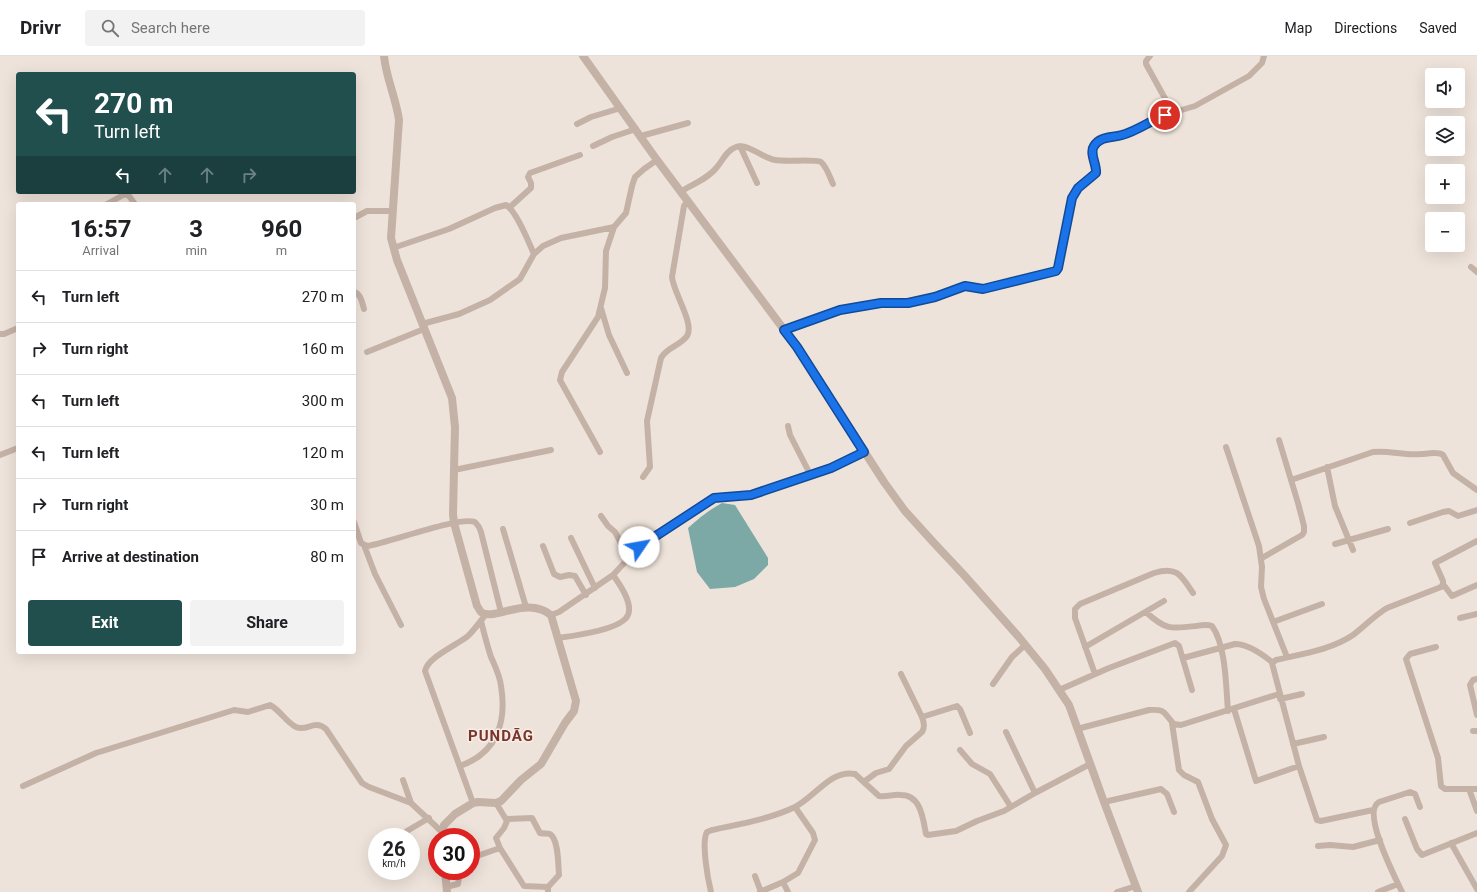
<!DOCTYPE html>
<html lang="en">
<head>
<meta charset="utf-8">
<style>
	:root { --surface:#fff; --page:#f2f2f2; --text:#202124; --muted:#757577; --line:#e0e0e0; --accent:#214f4e }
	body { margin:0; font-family:Roboto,sans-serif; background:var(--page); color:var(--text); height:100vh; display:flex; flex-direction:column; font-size:15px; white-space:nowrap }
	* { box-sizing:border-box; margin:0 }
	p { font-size:13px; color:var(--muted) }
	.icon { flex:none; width:22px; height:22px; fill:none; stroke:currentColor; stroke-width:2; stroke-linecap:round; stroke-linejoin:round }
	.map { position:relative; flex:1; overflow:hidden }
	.details { position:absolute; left:16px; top:146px; width:340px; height:452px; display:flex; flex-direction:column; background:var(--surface); border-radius:4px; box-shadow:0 4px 16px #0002 }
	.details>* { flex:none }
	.hud { position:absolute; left:16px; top:16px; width:340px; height:122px; border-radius:4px; box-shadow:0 4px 16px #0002; background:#214f4e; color:#fff; overflow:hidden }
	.fabs { position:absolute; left:1425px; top:12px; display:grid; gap:8px }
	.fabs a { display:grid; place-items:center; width:40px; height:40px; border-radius:4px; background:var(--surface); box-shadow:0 4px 16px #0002; font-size:20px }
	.speed { position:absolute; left:368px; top:772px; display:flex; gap:8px; font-size:20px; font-weight:700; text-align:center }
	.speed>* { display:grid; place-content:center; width:52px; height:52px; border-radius:50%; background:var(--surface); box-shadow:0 4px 16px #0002; line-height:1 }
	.speed small { font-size:10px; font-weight:400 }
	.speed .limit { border:6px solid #d22; background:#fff; color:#111 }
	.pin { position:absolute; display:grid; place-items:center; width:34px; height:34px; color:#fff; margin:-17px; border:2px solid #fff; border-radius:50%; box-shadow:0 1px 4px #0007 }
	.me { position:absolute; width:44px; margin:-22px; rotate:57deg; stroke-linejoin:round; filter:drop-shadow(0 0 3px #0008) }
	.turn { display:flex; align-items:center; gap:14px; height:84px; padding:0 12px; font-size:18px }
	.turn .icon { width:52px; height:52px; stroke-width:2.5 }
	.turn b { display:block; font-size:28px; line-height:34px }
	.lanes { display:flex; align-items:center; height:38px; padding:0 12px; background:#0003; justify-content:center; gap:20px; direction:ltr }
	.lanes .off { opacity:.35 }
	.eta { display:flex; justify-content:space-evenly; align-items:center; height:68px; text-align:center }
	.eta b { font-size:24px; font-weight:700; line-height:28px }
	.button { display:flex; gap:8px; margin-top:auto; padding:8px 12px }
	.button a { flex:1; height:46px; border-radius:4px; background:var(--accent); color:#fff; font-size:16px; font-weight:700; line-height:46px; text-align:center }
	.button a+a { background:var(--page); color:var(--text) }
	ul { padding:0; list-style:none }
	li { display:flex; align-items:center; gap:12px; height:52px; padding:0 12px; border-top:1px solid var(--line) }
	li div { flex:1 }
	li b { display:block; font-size:15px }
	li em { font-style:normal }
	header { display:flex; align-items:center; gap:24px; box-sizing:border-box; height:56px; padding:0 20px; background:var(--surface); border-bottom:1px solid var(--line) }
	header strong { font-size:19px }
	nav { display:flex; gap:22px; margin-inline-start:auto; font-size:14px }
	.search { width:280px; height:36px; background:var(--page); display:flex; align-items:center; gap:10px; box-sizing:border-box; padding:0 14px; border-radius:4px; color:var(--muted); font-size:15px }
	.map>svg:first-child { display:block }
	.water { fill:#7ca8a6 }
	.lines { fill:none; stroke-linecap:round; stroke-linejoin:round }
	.minor { stroke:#c5b2a7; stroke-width:6 }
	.tertiary { stroke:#c5b2a7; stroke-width:8 }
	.route-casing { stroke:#114b97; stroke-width:10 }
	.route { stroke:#1a73e8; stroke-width:7 }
	.labels { text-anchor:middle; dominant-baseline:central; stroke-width:3; stroke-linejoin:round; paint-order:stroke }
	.district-label { font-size:15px; font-weight:bold; letter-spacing:1px; fill:#783529; stroke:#f7ede6 }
</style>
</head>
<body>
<header>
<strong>Drivr</strong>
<div class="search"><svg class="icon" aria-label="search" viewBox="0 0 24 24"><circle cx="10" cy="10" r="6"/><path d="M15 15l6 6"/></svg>Search here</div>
<nav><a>Map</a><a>Directions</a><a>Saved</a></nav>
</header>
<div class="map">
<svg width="1477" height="836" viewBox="0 0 1477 836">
	<rect width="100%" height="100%" fill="#eee3da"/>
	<!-- water -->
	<path class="water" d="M722 447 735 449 768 502V509L754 523 735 531 710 533 697 516 688 472C699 462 709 454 722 447Z"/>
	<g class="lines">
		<!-- minor -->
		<path class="minor" d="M1150 0 1146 5V8L1173 57
			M577 68 591 61 621 52
			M641 80 688 67
			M593 90 612 81 636 73
			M740 90 757 127
			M682 135C693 128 709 122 717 111 723 104 727 94 736 91 747 87 763 102 775 104 785 106 816 103 821 106 827 111 830 122 833 128
			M107 148 125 138 129 140 135 148
			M510 151 531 132V127L528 121 530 117 580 99
			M354 162 367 155H392
			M393 192 449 173 495 152 506 149C516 154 529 187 534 198
			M1471 211 1477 216
			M354 236C361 238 362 246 364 253
			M601 252 609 279 627 317
			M422 268 459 258 490 244 520 223 534 198 543 190 561 182 614 171 626 157 632 130 635 121 644 113 657 104
			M784 274 840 254 881 247H908L935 241 965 230 983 233 1056 215 1058 212 1072 142 1078 132 1096 117 1093 92 1094 89 1102 83 1121 79 1132 76 1165 59 1195 50 1249 20 1262 7 1264 0
			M0 278H4L18 272
			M367 296 424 273
			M788 370 790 379 810 418
			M1226 391 1259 490 1262 511 1261 531 1264 543 1287 601
			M600 396 560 324 562 316 598 261 605 232 606 195 614 171
			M0 399 18 392
			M1327 411 1335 450 1353 494
			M454 414 551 394
			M643 421 650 411 647 365 661 302C667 291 680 290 687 280 695 268 673 236 672 221L684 150 688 144
			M1291 424 1373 396C1389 394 1405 400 1421 398 1428 398 1437 395 1443 399L1453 417 1477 434
			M601 460 608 470 615 476 629 502
			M354 466 361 487 367 490C388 487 459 460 475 466L479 471 481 476 501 556
			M1410 467 1443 456 1449 455 1458 460 1477 454
			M503 473 526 551
			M571 482 595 532
			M1335 488 1388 473
			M364 489 375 518 401 569
			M543 490 554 518 560 521 569 519 575 520 586 539
			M1262 502 1302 479 1304 476V470L1298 447 1279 384
			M1443 528 1452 540 1477 529
			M1146 556C1165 574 1171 573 1196 570 1202 569 1207 568 1212 570 1226 589 1226 631 1228 655
			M551 559 559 556 613 519 639 491 714 442 751 439 831 412 864 396
			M1460 562 1477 558
			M1273 566 1322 548
			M558 582C572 580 622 574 628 559 633 547 620 529 613 519
			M1085 591 1164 545
			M1436 591 1410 598 1406 603 1438 702 1441 730 1445 733H1477
			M1183 602 1235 588C1248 588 1262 598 1272 606
			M1095 618 1075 562V553L1080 548 1154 517C1177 510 1181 519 1193 537
			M1477 623 1473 624 1470 629 1477 659
			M993 628 1012 601 1025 589
			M1059 634 1109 612 1175 587 1179 590 1192 634
			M1280 643 1302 638
			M1234 653 1256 725 1299 710
			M922 661 957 650 960 653 970 677
			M1172 667 1179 714 1184 719 1198 726 1212 763 1226 789 1222 800 1189 836
			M1077 673 1149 654C1167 653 1163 657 1174 668L1181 669 1279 638
			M1473 675H1477
			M1006 676 1035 737
			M1293 688 1324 681
			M960 694 972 708 990 718 1011 751
			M460 710C497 697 507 666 501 630 500 620 495 610 491 601 487 589 484 577 481 565
			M403 724 411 747
			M865 725 876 717 889 713 906 690 922 676C925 671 924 667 922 661L901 618
			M23 730 96 697 234 654 248 656 270 649C280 654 286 666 296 671 307 676 314 663 326 673L362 727 369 731 411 747 442 776
			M1469 733 1477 755
			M1104 746 1161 733 1167 738 1174 756
			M473 747 425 615C428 601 457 589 468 580 475 573 480 566 486 558
			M1373 754 1321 765 1317 764 1299 710 1272 607 1276 604C1301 598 1331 594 1353 579 1365 570 1375 559 1387 552L1441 531 1443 528V525L1435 507 1477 485
			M506 763 532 762 540 777C544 778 547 777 550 778 559 784 558 809 559 819L548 831V836
			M1405 763 1417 793 1422 799 1477 777
			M403 781 407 775 429 762
			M1451 787 1477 833
			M1318 790 1330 789 1353 791 1380 784
			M500 792 524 830 548 831
			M471 802 500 792 496 782 504 772 507 765 496 747
			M755 820 761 836
			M783 826 798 817 815 784 813 777 795 751
			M446 831 458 828 460 815
			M711 836C708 824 701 786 707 776L712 774C740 768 770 763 795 751 815 741 831 713 855 718L879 740C887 741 894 738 901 739 921 739 923 763 926 778L928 779 956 775 977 765 1004 755 1035 737 1090 708
			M760 836 783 826 788 836
			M1117 836 1136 830
			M1378 836 1398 828
			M1402 836C1395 821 1361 756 1379 746L1410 736 1415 738 1420 751"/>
		<!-- tertiary -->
		<path class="tertiary" d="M384 0C386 22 396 42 399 64L391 182 397 204 452 342 455 371 453 458 454 467 477 550C479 552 479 554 481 556 493 566 527 539 551 559L576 645 574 655 565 667 541 708 521 724 501 745 496 747 478 746 473 747 455 758 444 769 442 781
			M583 0 657 104 797 291 884 426 905 455 934 487 964 519 1018 580 1045 613 1069 649 1104 746 1138 836
			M445 815 447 836"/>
	</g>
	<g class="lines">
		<!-- route casing -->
		<g class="route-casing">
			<path id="route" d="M639 491 714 442 751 439 831 412 864 396 797 291 784 274 840 254 881 247H908L935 241 965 230 983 233 1056 215 1058 212 1072 142 1078 132 1096 117C1097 109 1089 97 1094 90 1100 80 1112 82 1122 79 1137 75 1150 65 1165 59"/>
		</g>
		<!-- route -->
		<use href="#route" class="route"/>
	</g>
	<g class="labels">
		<!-- district labels -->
		<g class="district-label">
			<text x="501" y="680">PUNDĀG</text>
		</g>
	</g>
</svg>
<div class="fabs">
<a><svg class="icon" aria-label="sound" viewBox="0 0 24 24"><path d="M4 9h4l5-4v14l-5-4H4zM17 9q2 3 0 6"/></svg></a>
<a><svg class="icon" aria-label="layers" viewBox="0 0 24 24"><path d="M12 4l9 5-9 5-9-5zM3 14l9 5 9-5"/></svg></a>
<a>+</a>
<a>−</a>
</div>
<div class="speed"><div>26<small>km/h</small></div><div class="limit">30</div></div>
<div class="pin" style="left:1165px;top:59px;background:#d93025"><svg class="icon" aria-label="arrive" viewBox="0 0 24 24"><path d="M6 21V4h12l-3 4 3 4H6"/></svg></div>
<svg class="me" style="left:639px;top:491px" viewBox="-20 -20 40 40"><circle r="19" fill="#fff"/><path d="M0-13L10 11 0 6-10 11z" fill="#1a73e8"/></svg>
<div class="hud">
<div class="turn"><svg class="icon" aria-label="left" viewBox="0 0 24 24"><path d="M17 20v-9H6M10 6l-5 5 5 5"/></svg><div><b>270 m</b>Turn left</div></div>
<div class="lanes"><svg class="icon" aria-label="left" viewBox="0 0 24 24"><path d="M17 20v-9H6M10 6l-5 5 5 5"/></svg><svg class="icon off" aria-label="ahead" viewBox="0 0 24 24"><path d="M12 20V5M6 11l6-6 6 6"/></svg><svg class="icon off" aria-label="ahead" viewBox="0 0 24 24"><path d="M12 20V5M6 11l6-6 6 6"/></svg><svg class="icon off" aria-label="right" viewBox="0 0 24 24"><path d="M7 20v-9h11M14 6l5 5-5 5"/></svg></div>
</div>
<section class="details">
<div class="eta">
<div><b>16:57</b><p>Arrival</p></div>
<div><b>3</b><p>min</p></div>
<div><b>960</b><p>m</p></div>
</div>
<ul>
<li><svg class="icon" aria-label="left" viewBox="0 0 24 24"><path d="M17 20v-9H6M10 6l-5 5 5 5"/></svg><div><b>Turn left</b></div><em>270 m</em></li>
<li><svg class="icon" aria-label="right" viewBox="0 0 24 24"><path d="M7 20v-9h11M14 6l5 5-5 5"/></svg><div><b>Turn right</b></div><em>160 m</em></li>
<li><svg class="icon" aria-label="left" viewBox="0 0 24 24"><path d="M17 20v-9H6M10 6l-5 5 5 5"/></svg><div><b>Turn left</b></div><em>300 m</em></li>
<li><svg class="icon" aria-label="left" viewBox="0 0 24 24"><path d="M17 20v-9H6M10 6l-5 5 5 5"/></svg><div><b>Turn left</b></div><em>120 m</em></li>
<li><svg class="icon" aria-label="right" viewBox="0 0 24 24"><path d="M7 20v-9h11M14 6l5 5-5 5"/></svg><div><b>Turn right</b></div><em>30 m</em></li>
<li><svg class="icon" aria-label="arrive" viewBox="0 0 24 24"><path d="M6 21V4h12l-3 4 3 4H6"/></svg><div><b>Arrive at destination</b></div><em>80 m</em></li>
</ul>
<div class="button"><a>Exit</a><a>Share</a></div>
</section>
</div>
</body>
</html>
